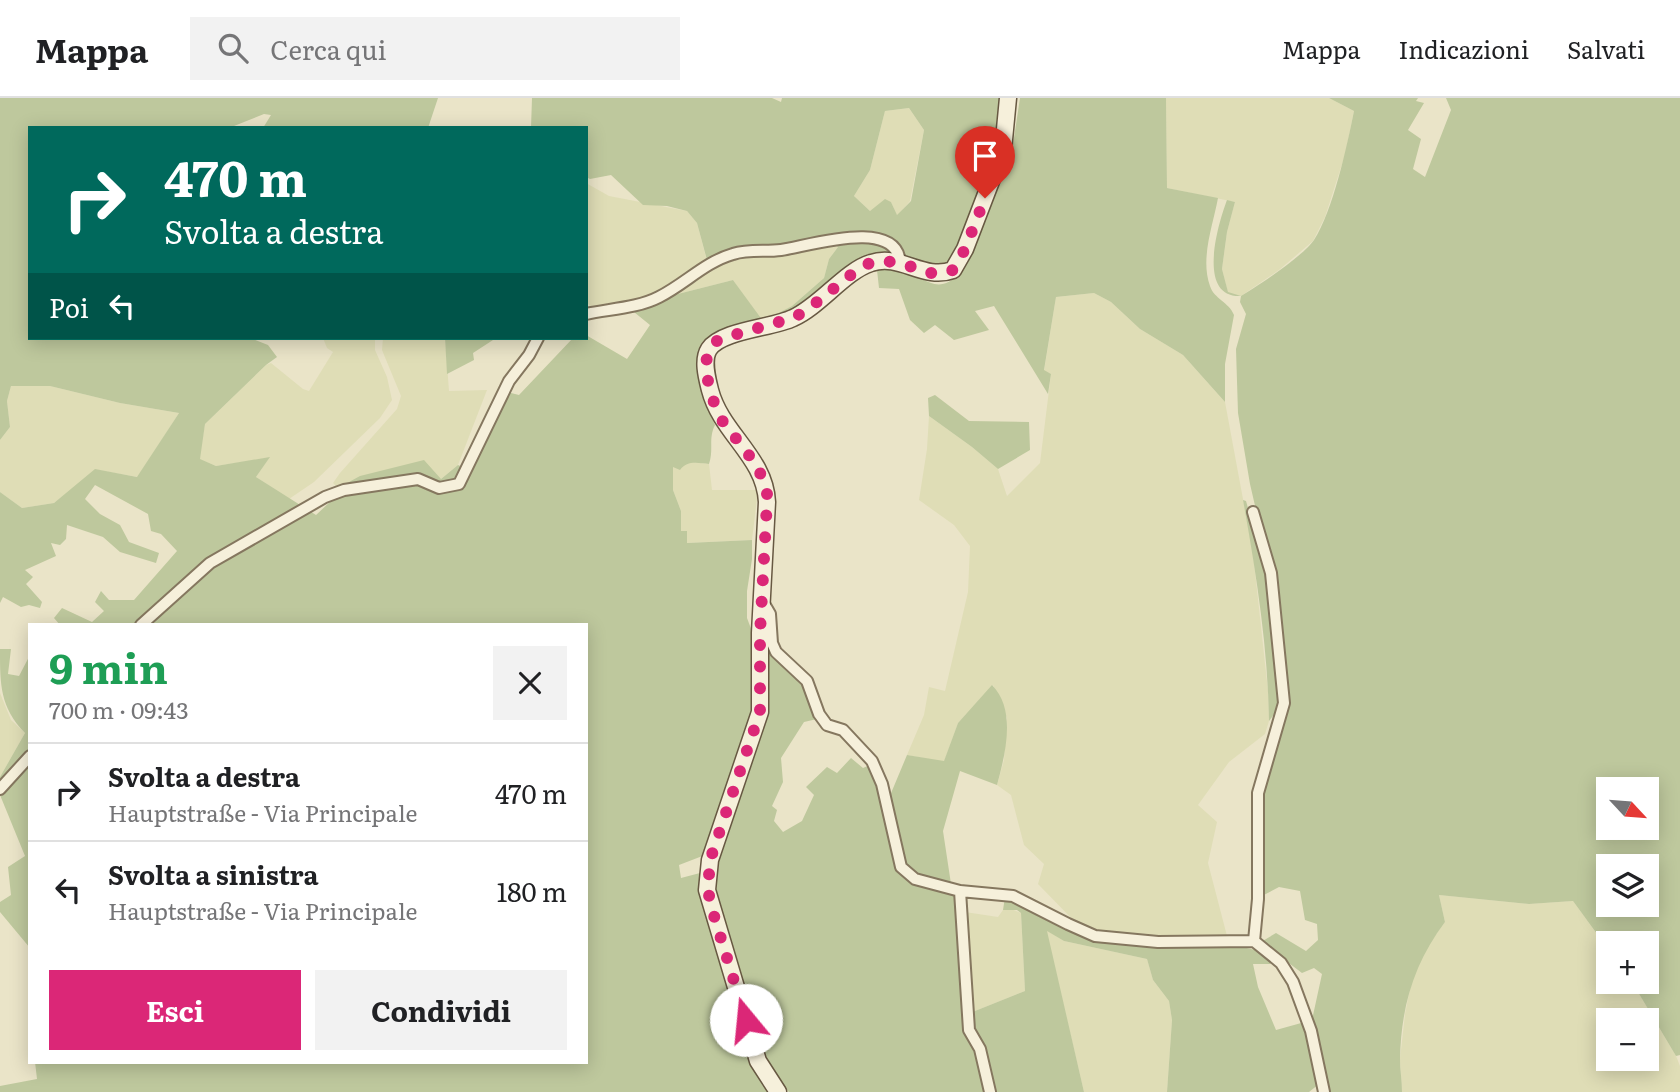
<!DOCTYPE html>
<html lang="it">
<head>
<meta charset="utf-8">
<style>
	:root { --surface:#fff; --page:#f2f2f2; --text:#202124; --muted:#757577; --line:#e0e0e0; --accent:#db2777 }
	body { margin:0; font-family:Literata,serif; background:var(--page); color:var(--text); height:100vh; display:flex; flex-direction:column; font-size:26px; white-space:nowrap }
	* { box-sizing:border-box; margin:0 }
	p { font-size:23px; color:var(--muted) }
	.icon { flex:none; width:38px; height:38px; fill:none; stroke:currentColor; stroke-width:2; stroke-linecap:round; stroke-linejoin:round }
	.map { position:relative; flex:1; overflow:hidden }
	.details { position:absolute; left:28px; top:525px; width:560px; height:441px; display:flex; flex-direction:column; background:var(--surface); border-radius:0px; box-shadow:0 4px 18px #0003 }
	.details>* { flex:none }
	.top-card { position:absolute; left:28px; top:28px; width:560px; height:214px; border-radius:0px; box-shadow:0 4px 18px #0003; background:#00695c; color:#fff; overflow:hidden }
	.needle { width:46px; rotate:116deg }
	.tools { position:absolute; left:1596px; top:679px; display:grid; gap:14px }
	.tools a { display:grid; place-items:center; width:63px; height:63px; border-radius:0px; background:var(--surface); box-shadow:0 4px 18px #0003; font-size:35px }
	.pin { position:absolute; display:grid; place-items:center; width:60px; height:60px; color:#fff; margin:-72px -30px; border-radius:50% 50% 50% 0; rotate:-45deg; box-shadow:0 0 7px #0007 }
	.pin .icon { rotate:45deg }
	.me { position:absolute; width:77px; margin:-38px; rotate:343deg; stroke-linejoin:round; filter:drop-shadow(0 0 5px #0008) }
	.turn { display:flex; align-items:center; gap:24px; height:147px; padding:0 21px; font-size:32px }
	.turn .icon { width:91px; height:91px; stroke-width:2.5 }
	.turn b { display:block; font-size:49px; line-height:60px }
	.then { display:flex; align-items:center; height:66px; padding:0 21px; background:#0003; gap:14px; font-size:26px }
	.round { display:grid; place-items:center; flex:none; width:74px; height:74px; border-radius:0px; background:var(--page) }
	.headline { display:flex; align-items:center; justify-content:space-between; height:119px; padding:0 21px }
	h1 { font-size:42px; font-weight:700; line-height:52px; color:#1e9e55 }
	.primary-button { display:flex; gap:14px; margin-top:auto; padding:14px 21px }
	.primary-button a { flex:1; height:80px; border-radius:0px; background:var(--accent); color:#fff; font-size:28px; font-weight:700; line-height:80px; text-align:center }
	.primary-button a+a { background:var(--page); color:var(--text) }
	ul { padding:0; list-style:none }
	li { display:flex; align-items:center; gap:21px; height:98px; padding:0 21px; border-top:2px solid var(--line) }
	li div { flex:1 }
	li b { display:block; font-size:26px }
	li em { font-style:normal }
	header { display:flex; align-items:center; gap:42px; box-sizing:border-box; height:98px; padding:0 35px; background:var(--surface); border-bottom:2px solid var(--line) }
	header strong { font-size:33px }
	nav { display:flex; gap:38px; margin-inline-start:auto; font-size:24px }
	.search { width:490px; height:63px; background:var(--page); display:flex; align-items:center; gap:18px; box-sizing:border-box; padding:0 24px; border-radius:0px; color:var(--muted); font-size:26px }
	.map>svg:first-child { display:block }
	.farmland { fill:#dfddb6; fill-rule:evenodd }
	.green { fill:#bec89d; fill-rule:evenodd }
	.lines { fill:none; stroke-linecap:round; stroke-linejoin:round }
	.street-casing { stroke:#85775f; stroke-width:14 }
	.secondary-casing { stroke:#675842; stroke-width:19 }
	.street { stroke:#f6f0db; stroke-width:10 }
	.secondary { stroke:#f6f0db; stroke-width:16 }
	.route { stroke:#db2777; stroke-width:12; stroke-dasharray:0 21.6 }
</style>
</head>
<body>
<header>
<strong>Mappa</strong>
<div class="search"><svg class="icon" aria-label="search" viewBox="0 0 24 24"><circle cx="10" cy="10" r="6"/><path d="M15 15l6 6"/></svg>Cerca qui</div>
<nav><a>Mappa</a><a>Indicazioni</a><a>Salvati</a></nav>
</header>
<div class="map">
<svg width="1680" height="994" viewBox="0 0 1680 994">
	<rect width="100%" height="100%" fill="#eae4c8"/>
	<!-- farmland -->
	<path class="farmland" d="M1166 0H1329L1354 13 1345 57 1325 119 1313 143 1279 172 1241 198 1228 195 1222 171 1227 134 1235 104 1167 90Z
		M909 10 924 32 910 103 897 118 891 104 870 113 854 98 870 72 885 13Z
		M586 85 609 98 687 113 697 125 707 163 657 196 639 203 593 212 586 203Z
		M834 146 838 149 829 161 824 180 792 208 763 224 733 182 666 199 718 164 735 157Z
		M1094 195 1111 204 1140 231 1183 257 1225 304 1253 455 1268 593 1269 623 1265 636 1229 664 1198 707 1217 724 1208 765 1227 838 1161 841 1095 832 1076 825 1038 786 1044 766 1024 747 1011 697 997 687 1004 662 1007 620 993 587 958 625 944 664 907 657 924 617 929 589 945 593 968 494 970 448 954 427 919 402 927 351 929 318 972 349 998 371 1007 398 1040 365 1051 276 1044 273 1056 199Z
		M323 240H375V252L387 279 392 302 380 320 314 384 289 401 256 379 269 360 216 368 199 361 205 326 266 267 271 265 303 291 309 293 333 254 327 250Z
		M383 240H445L449 293 487 292 458 367 441 381 338 390 333 385 340 375 397 311 401 298 382 252Z
		M11 288H50L120 305 179 315 138 379 97 372 54 405 22 410 0 394V342L10 329 7 303Z
		M692 364 709 366 712 392H758L752 442 686 445V433L681 434V413L673 392V368Z
		M0 595 11 622 25 635 0 679Z
		M1439 797 1529 806 1573 803 1608 851V884H1632L1676 958 1680 968V994H1402L1400 961 1405 916 1412 880 1420 863 1428 847 1445 824ZM1608 922H1647V961H1608Z
		M1011 811 1021 815 1025 893 970 915V867L965 814 998 819 1003 812Z
		M1046 832 1064 843 1147 861 1153 882 1169 903 1172 922 1167 994H1084Z"/>
	<!-- green -->
	<path class="green" d="M0 0H438L428 30H263L271 17 264 16 229 30H30V240H250L268 247 277 259 266 267 205 326 200 361 216 368 270 359 256 379 316 417 331 403 338 390 360 378 424 362 441 381 458 367 470 372 507 294 519 297 573 240H586V237L627 261 650 227 629 210 657 206 666 199 733 182 763 223 792 208 824 180 829 161 838 149 824 138 707 162 697 125 687 113 667 108 643 107 611 77 590 81 586 79V30H531L532 0H772L781 4 782 0H1002C1002 45 985 84 968 125 961 140 957 156 944 167 920 168 901 152 876 156 845 162 823 194 797 210 773 225 745 222 720 232 681 247 703 300 715 327 708 341 714 351 709 366 698 365 687 362 680 372L673 369V392L681 413V433H687V445L752 442V461L747 493V520L753 536 755 585 752 612 747 635 705 757 679 767 681 780 700 775 741 926 759 981 768 994H0V988L37 981 35 964H586V527H60L54 520 62 510 92 524 104 513 95 504 101 493 109 502H134L177 453 161 436 151 433 148 416 95 387 85 401 100 416 120 427 129 444 159 455 156 465 120 454 103 439 67 427 66 441 60 447 51 445 56 458 25 472 33 479 26 486 42 504 40 510 29 507 21 509 3 499 0 505V394L22 410 54 405 95 371 137 379 179 315 120 305 50 288H11L7 303 10 329 0 342ZM909 10 924 32 911 103 897 117 891 104 885 101 870 113 854 98 870 72 885 13Z
		M1020 0H1166L1167 90 1218 100C1213 127 1200 161 1210 188 1214 201 1229 204 1234 217L1225 266V304L1183 257 1140 231 1111 204 1094 195 1056 199 1044 272 1051 276 1048 296 994 208 975 213 989 232 954 242 935 227 924 235 910 222 899 191 879 190 877 172C885 172 893 171 900 173 927 178 936 200 961 174L1012 53Z
		M1329 0H1418L1416 3 1424 5 1408 32 1421 41 1413 71 1425 79 1451 12 1446 0H1680V957L1676 958 1632 884H1647V845H1608V851L1573 803 1529 806 1439 797 1445 824C1414 865 1401 909 1400 961 1400 972 1402 983 1402 994H1328L1324 982 1309 994H1167L1172 922 1169 903 1153 882 1147 861 1064 843 1047 833 1084 994H995C992 979 990 962 984 948 979 936 973 928 970 915L1025 893 1021 815 1017 812H1003L1005 799 1102 843 1162 850 1233 847 1260 853 1272 863 1270 866H1253L1258 889 1276 932 1312 922 1322 876 1314 870 1302 875 1261 844 1276 835 1306 853 1318 842 1317 826 1305 822 1300 793 1279 789 1262 798 1263 694 1287 604 1259 425 1250 386 1238 315 1236 251 1246 216 1240 204 1241 198C1196 200 1218 126 1227 102L1235 104 1227 134 1222 171 1228 194 1241 198C1258 188 1303 158 1314 142 1333 113 1347 48 1354 13ZM1608 691H1647V730H1608ZM1608 768H1647V807H1608Z
		M445 240H522L493 242 473 255 474 262 447 276Z
		M935 297 969 323 1029 324 1030 352 998 371 972 349 929 318 928 300Z
		M1243 402 1246 403 1266 473 1280 590 1278 611 1269 623C1268 550 1256 474 1243 402Z
		M767 549 774 560 804 585 817 621 804 624 781 660 783 684 772 708 777 712 774 723 783 734 802 723 814 697 806 689 827 669 837 675 851 660 863 670 870 667 879 687 896 773 909 784 955 797 977 951 986 994H789L770 976 714 796V770L761 629Z
		M0 551H11L8 576 19 578 30 557V850L0 814V804L11 797 8 769 25 758 0 697V679L25 635C0 609 0 587 0 551Z
		M992 587C1017 612 1005 657 997 687L960 673 943 733 951 786 913 775 904 766 889 700 907 657 944 663 958 625Z"/>
	<g class="lines">
		<!-- street casing -->
		<g class="street-casing">
			<path id="street" d="M586 216C609 211 638 210 659 199 685 186 705 164 733 156 748 151 766 154 781 152 809 148 897 119 900 165
				M1253 414 1271 475 1284 605 1258 695V801L1254 843
				M763 504 770 516 772 545 776 554 807 583 819 616 827 627 843 632 872 663 882 686 901 769 915 781 960 793 1013 798 1068 826 1095 838 1158 844 1254 843 1281 865 1293 884 1311 933 1324 994
				M141 527 210 465 325 399 344 392 418 381 439 390 459 386 509 283 529 257 538 240
				M0 691 30 658
				M960 793 969 932 980 951 990 994"/>
		</g>
		<!-- secondary casing -->
		<g class="secondary-casing">
			<path id="secondary" d="M778 994 758 963 707 792 710 762 760 614V535L767 404C765 359 721 335 710 292 707 280 702 262 709 251 722 232 773 230 793 220 820 208 845 173 871 165 901 155 923 183 953 172L965 151 1003 52 1008 0"/>
		</g>
		<!-- street -->
		<use href="#street" class="street"/>
		<!-- secondary -->
		<use href="#secondary" class="secondary"/>
	</g>
	<g class="lines">
		<!-- route -->
		<path class="route" d="M746 922 711 808 708 792 710 762 760 614V535L767 404V395L758 369 721 321 713 302 707 279 706 264 709 252 717 243 730 238 793 220 807 212 857 172 870 165 885 163 900 165 934 176 953 172 965 151 985 100"/>
	</g>
</svg>
<div class="tools">
<a><svg class="needle" viewBox="-14 -14 28 28"><path d="M0-13l5 13h-10z" fill="#e53935"/><path d="M0 13l5-13h-10z" fill="#757577"/></svg></a>
<a><svg class="icon" aria-label="layers" viewBox="0 0 24 24"><path d="M12 4l9 5-9 5-9-5zM3 14l9 5 9-5"/></svg></a>
<a>+</a>
<a>−</a>
</div>
<div class="pin" style="left:985px;top:100px;background:#d93025"><svg class="icon" aria-label="arrive" viewBox="0 0 24 24"><path d="M6 21V4h12l-3 4 3 4H6"/></svg></div>
<svg class="me" style="left:746px;top:922px" viewBox="-20 -20 40 40"><circle r="19" fill="#fff"/><path d="M0-13L10 11 0 6-10 11z" fill="#db2777"/></svg>
<div class="top-card">
<div class="turn"><svg class="icon" aria-label="right" viewBox="0 0 24 24"><path d="M7 20v-9h11M14 6l5 5-5 5"/></svg><div><b>470 m</b>Svolta a destra</div></div>
<div class="then">Poi<svg class="icon" aria-label="left" viewBox="0 0 24 24"><path d="M17 20v-9H6M10 6l-5 5 5 5"/></svg></div>
</div>
<section class="details">
<div class="headline"><div><h1>9 min</h1><p>700 m · 09:43</p></div><a class="round"><svg class="icon" aria-label="close" viewBox="0 0 24 24"><path d="M6 6l12 12M18 6L6 18"/></svg></a></div>
<ul>
<li><svg class="icon" aria-label="right" viewBox="0 0 24 24"><path d="M7 20v-9h11M14 6l5 5-5 5"/></svg><div><b>Svolta a destra</b><p>Hauptstraße - Via Principale</p></div><em>470 m</em></li>
<li><svg class="icon" aria-label="left" viewBox="0 0 24 24"><path d="M17 20v-9H6M10 6l-5 5 5 5"/></svg><div><b>Svolta a sinistra</b><p>Hauptstraße - Via Principale</p></div><em>180 m</em></li>
</ul>
<div class="primary-button"><a>Esci</a><a>Condividi</a></div>
</section>
</div>
</body>
</html>
